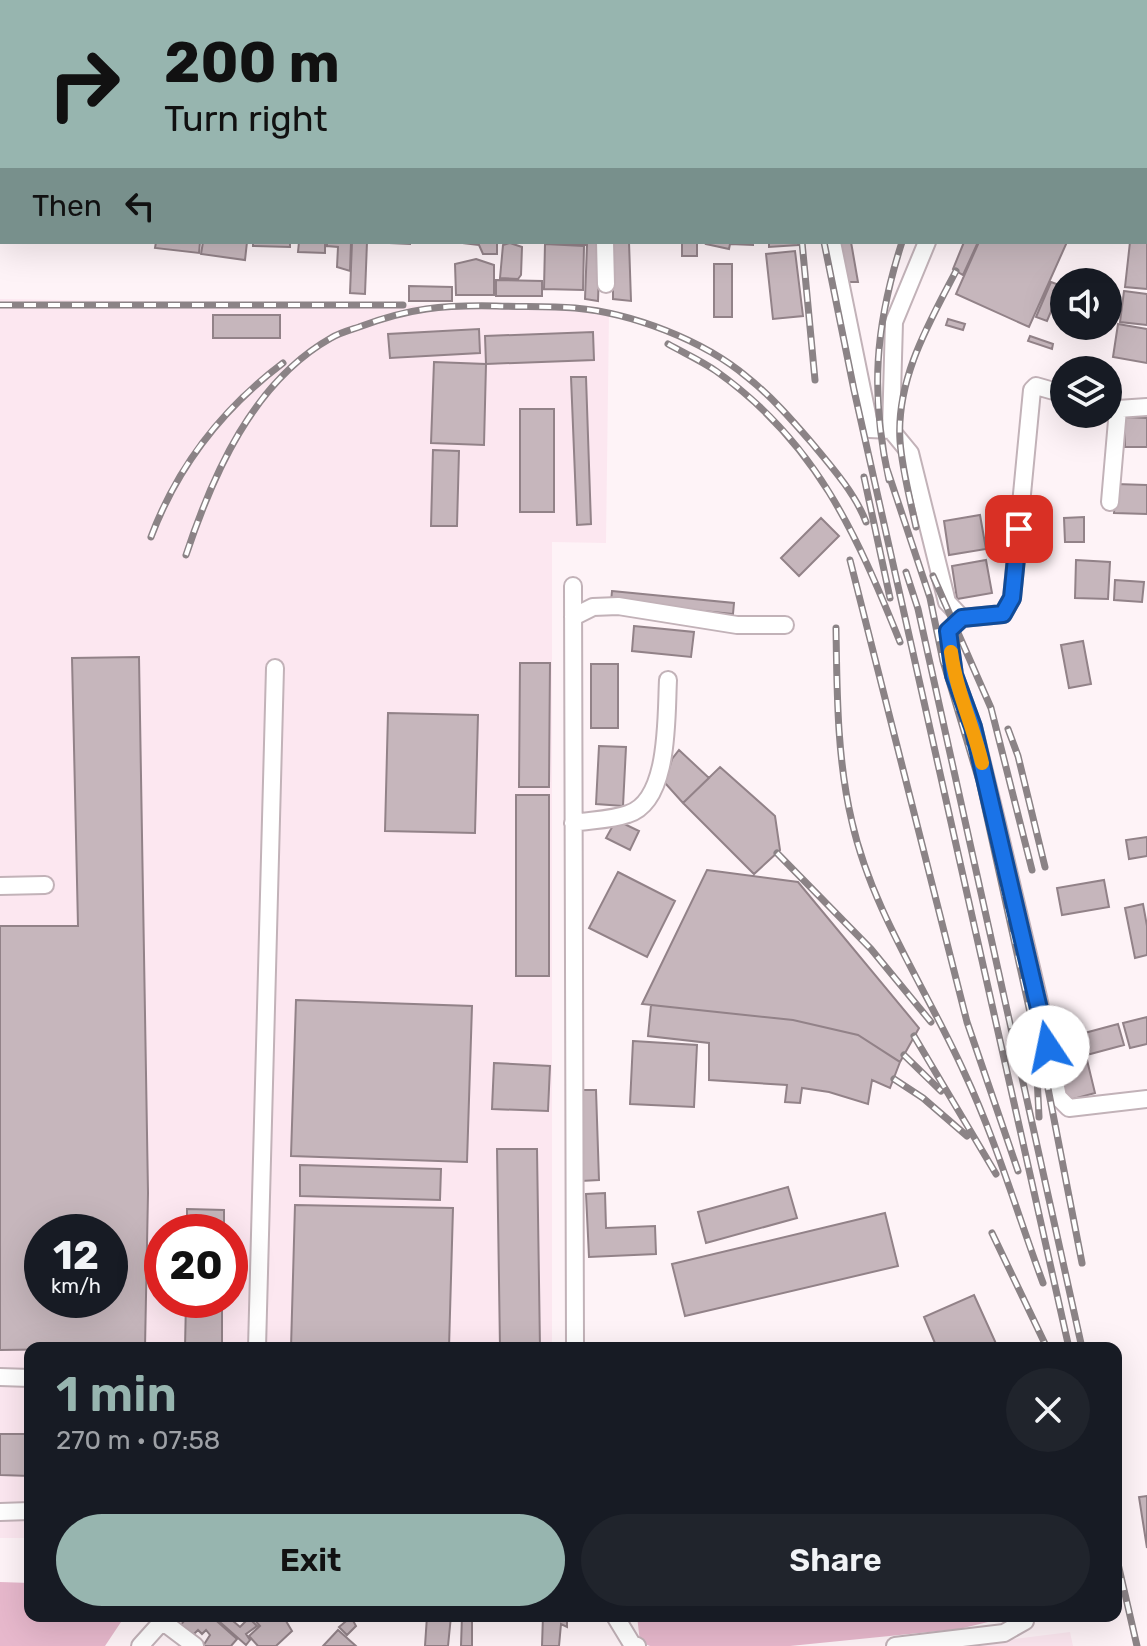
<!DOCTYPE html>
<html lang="en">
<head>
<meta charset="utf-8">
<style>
	:root { --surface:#171b24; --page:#20242c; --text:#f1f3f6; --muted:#9ea1a6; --accent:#97b5af }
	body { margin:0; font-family:Rubik,sans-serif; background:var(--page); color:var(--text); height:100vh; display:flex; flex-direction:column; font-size:30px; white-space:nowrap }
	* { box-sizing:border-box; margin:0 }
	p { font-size:26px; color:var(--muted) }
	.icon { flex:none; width:44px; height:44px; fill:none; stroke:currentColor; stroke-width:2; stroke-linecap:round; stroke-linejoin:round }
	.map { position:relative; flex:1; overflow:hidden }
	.sheet { position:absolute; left:24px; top:1342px; width:1098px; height:280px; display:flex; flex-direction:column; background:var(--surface); border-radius:16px; box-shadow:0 8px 32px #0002 }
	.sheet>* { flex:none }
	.guide { position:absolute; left:0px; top:0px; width:1148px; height:244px; box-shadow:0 8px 32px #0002; background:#97b5af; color:#111; overflow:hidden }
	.tools { position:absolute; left:1050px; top:268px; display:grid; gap:16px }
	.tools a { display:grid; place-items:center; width:72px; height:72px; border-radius:50%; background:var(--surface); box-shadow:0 8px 32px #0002; font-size:40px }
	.speed { position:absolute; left:24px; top:1214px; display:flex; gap:16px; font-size:40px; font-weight:700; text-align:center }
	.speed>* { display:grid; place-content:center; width:104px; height:104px; border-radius:50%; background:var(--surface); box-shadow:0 8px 32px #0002; line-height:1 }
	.speed small { font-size:20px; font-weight:400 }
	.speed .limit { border:12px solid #d22; background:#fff; color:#111 }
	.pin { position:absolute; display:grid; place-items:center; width:68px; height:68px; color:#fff; margin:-34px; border-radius:16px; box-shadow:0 4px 12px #0006 }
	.me { position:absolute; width:88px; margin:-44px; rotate:349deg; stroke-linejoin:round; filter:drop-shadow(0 0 6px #0008) }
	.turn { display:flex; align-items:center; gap:28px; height:168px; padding:0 32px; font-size:36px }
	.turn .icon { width:104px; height:104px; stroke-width:2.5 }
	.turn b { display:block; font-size:56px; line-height:68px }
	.then { display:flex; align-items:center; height:76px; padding:0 32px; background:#0003; gap:16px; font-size:30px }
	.round { display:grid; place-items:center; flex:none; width:84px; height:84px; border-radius:42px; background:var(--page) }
	.overview { display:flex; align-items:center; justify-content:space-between; height:136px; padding:0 32px }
	h1 { font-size:48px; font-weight:600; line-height:60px; color:var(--accent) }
	.action { display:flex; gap:16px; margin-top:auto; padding:16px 32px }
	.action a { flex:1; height:92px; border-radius:48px; background:var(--accent); color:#111; font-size:32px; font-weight:600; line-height:92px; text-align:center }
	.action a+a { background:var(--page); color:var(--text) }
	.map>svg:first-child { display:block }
	.built { fill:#fce7f0; fill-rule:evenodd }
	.green { fill:#e7b8cc }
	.building { fill:#c6b6bc; stroke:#928288; stroke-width:2; fill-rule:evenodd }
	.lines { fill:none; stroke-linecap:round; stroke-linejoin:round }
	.minor-casing { stroke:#c2b2b8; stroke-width:20 }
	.minor { stroke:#fff; stroke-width:16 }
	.rail-casing { stroke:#8b8386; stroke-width:7 }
	.rail { stroke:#fff; stroke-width:4; stroke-dasharray:12; stroke-linecap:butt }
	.route-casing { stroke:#114b97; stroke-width:20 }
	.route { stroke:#1a73e8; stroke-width:14 }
	.slow { stroke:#f59e0b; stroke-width:14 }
</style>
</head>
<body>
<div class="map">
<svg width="1147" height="1646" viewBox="0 0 1147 1646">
	<rect width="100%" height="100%" fill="#fef3f7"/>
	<!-- built -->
	<path class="built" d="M0 299 575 308 609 314 606 543 552 542V1348H30V1538H0ZM42 1232H110V1300H42ZM162 1232H230V1300H162Z
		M1070 1632 1073 1646H956Z"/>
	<!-- green -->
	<path class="green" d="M0 1582 30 1583V1616H125L105 1646H0Z
		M637 1616H992L988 1622 959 1629 790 1646H650L640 1642Z"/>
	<!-- building -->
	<path class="building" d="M0 0H73L2 2Z
		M1146 178H1147V289L1125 287 1130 242H1146Z
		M156 242H200L199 253 155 248Z
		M203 242H247L245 260 201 254Z
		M253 242H290V247L253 246Z
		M299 242H325V253L298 252Z
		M327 242H351L350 271 337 267 338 247 327 246Z
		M352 242H410V244L367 242 365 294 350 293Z
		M454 242H497V254H483L479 245Z
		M548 242H600L598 301 585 299 587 245Z
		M613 242H629L631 301 613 299Z
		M682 242H697V256H682Z
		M707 242H753V245L730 244 729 249 706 244Z
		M769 242H798V245L769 247Z
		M837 242H851L858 282H843Z
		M964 242H978L963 275 953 269Z
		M979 242H1067L1029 327 956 294Z
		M510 243 522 247 521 275 518 279 500 278 503 245Z
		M545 244 584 246 583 290 544 289Z
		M795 251 803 316 773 319 766 254Z
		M476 259 494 265V295H456L455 264Z
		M714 264H732V317H714Z
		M496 280 542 281V296H496Z
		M1051 282 1062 286 1060 291 1064 293V300L1057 297 1047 321 1036 317Z
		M409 286 452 287V301H409Z
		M1124 291 1147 294V325L1120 322Z
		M213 315H280V338H213Z
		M948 319 965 324 963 330 946 325Z
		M1118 324 1147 329V363L1113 357Z
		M479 329 480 353 390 358 388 334Z
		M593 332 594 360 486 364 485 336Z
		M1030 336 1053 344 1052 349 1028 341Z
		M434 362 486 364 484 445 431 443Z
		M571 377H586L591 524 577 525Z
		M520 409H554V512H520Z
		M1125 417 1147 418V447H1125Z
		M433 450 459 451 457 526H431Z
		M1116 484 1147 485V514L1114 513Z
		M980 515 986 549 949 555 944 521Z
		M1084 517V542H1065L1064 518Z
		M821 518 839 536 799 576 781 558Z
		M986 560 992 593 957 599 952 566Z
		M1076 560 1110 562 1108 599 1075 598Z
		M1115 580 1144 582 1142 602 1114 600Z
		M612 591 734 603 733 614 611 602Z
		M634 626 694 632 691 657 632 651Z
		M1083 641 1091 684 1069 688 1061 645Z
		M139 657 148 1193 145 1348 0 1350V926H78L72 658ZM42 1232H110V1300H42Z
		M520 663H550L549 787H519Z
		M591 664H618V728H591Z
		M388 713 478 715 475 833 385 831Z
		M599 746 626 747 623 806 596 804Z
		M679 750 709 778 683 803 665 783 672 759Z
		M720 767 775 816 780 850 754 874 683 803Z
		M516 795H549V976H516Z
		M616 820 639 831 630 850 606 838Z
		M1147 837V856L1129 859 1126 840Z
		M707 870 798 882 919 1028 900 1062 858 1035 793 1020 642 1004Z
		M618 872 675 901 647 957 589 928Z
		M1104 880 1109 907 1062 915 1057 888Z
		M1143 904 1147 926V955L1135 958 1125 908Z
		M296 1000 472 1006 467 1162 291 1156Z
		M651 1005 793 1020 858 1035 900 1062 890 1088 872 1080 868 1104 829 1092 802 1088 800 1103 785 1102 787 1085 709 1080V1043L648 1036Z
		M1147 1017V1044L1130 1048 1123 1023Z
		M1118 1024 1124 1045 1083 1056 1077 1035Z
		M633 1041 697 1045 694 1107 630 1104Z
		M1087 1060 1095 1093 1066 1101 1057 1068Z
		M494 1063 550 1066 548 1111 492 1109Z
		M579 1090H596L599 1180 581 1181Z
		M497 1149H537L540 1348H500Z
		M300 1165 441 1169 440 1200 300 1196Z
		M788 1187 797 1218 706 1243 698 1212Z
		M605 1193 606 1228 655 1226 656 1254 589 1257 586 1194Z
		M295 1205 453 1208 449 1348H291Z
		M187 1209 224 1210V1232H187Z
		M885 1213 898 1266 685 1316 672 1264Z
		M974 1295 998 1348H937L924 1317Z
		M186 1300H222V1348H185Z
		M0 1434H30V1476L0 1475Z
		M1147 1496V1548L1139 1497Z
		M188 1616H211L237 1639 231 1646H203L210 1635 206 1630 202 1634 198 1630 191 1637 179 1627Z
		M213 1616H239L233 1621 240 1627 249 1618 257 1626 246 1634 250 1640 246 1645Z
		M251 1616H283L292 1631 276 1646H258L249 1636 260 1626Z
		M427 1616H451L448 1646H425Z
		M462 1616H472V1646H461Z
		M543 1616H567V1627L561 1624 559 1646H542Z
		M351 1617 356 1626 347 1635 339 1627Z
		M338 1630 356 1646H323Z"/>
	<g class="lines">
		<!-- minor casing -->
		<g class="minor-casing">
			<path id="minor" d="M602 0V2
				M622 0 642 2
				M352 2V0
				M673 2V0
				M846 2 847 0
				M1058 2 1059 0
				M0 63H2
				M1146 78H1147
				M0 184H2
				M605 242 606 284
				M832 242 870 429 891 430
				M927 242 894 322 891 430 910 453 947 602 962 618 1003 614 1012 598 1032 390 1036 386 1064 394
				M1110 407 1118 409 1147 407
				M1110 502 1118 409
				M573 586 575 1348
				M573 617 593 607 618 606 737 625H785
				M962 618 948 631 954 675 973 727 997 824 1038 997 1058 1097 1069 1108 1147 1099
				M573 823C591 820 611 820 628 814 670 801 666 716 668 680
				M0 886 45 885
				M257 1348 275 668
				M0 1377 30 1378
				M0 1512 30 1511
				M615 1616 632 1644 637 1646
				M162 1621 195 1646
				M140 1646 167 1616
				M895 1646 1004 1633 1025 1621V1616"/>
		</g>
		<!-- minor -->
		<use href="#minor" class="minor"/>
		<!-- rail casing -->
		<g class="rail-casing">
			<path id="rail" d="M835 2 836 0
				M1106 2 1109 0
				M1140 2 1144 0
				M802 242 815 380
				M824 242 854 390 1069 1348
				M0 305H403
				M668 344C684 353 702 361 716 371 816 442 856 533 900 642
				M887 469 930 598 943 661 979 781 1035 1035 1039 1117
				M864 477 890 598
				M889 480C870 394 875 326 902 242
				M916 527C910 499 902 469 900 441 896 379 929 323 956 271
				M151 537C178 465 222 409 283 363
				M186 555C213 474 253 382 331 338 339 333 350 330 359 327 409 308 443 305 496 306 522 307 548 306 575 308 632 313 703 340 747 377 771 396 791 419 811 442 831 466 855 493 866 522
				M850 560 967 1022 1018 1171
				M906 572 918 609 1082 1348
				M933 576 991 708 1032 870
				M836 628C837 693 837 759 852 822 872 911 927 990 964 1072 996 1140 1017 1213 1043 1283
				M1008 729 1018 756 1045 867
				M777 853 871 949 931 1022
				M914 1036 996 1174
				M904 1055 941 1091
				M1046 1078 1082 1263
				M894 1079 923 1098 967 1136
				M992 1233 1047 1348
				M1116 1555 1137 1646"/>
		</g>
		<!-- rail -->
		<use href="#rail" class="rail"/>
	</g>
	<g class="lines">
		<!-- route casing -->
		<g class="route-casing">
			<path id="route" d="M1019 529 1012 598 1003 614 962 618 948 631 954 675 973 727 1048 1047"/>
		</g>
		<!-- route -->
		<use href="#route" class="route"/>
		<!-- slow -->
		<path class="slow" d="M951 652C956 690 973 725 982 763"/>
	</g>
</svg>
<div class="tools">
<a><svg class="icon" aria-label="sound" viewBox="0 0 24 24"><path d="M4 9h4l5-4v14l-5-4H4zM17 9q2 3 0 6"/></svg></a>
<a><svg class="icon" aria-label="layers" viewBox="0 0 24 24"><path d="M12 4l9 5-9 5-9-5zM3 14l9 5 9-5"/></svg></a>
</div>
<div class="speed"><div>12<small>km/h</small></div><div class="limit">20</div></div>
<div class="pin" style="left:1019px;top:529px;background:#d93025"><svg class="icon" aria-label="arrive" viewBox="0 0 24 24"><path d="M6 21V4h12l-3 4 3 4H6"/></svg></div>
<svg class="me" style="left:1048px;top:1047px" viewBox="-20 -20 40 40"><circle r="19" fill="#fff"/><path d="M0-13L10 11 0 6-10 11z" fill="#1a73e8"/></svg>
<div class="guide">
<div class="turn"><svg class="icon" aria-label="right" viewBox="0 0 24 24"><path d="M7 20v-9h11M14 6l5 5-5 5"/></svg><div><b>200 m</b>Turn right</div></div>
<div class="then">Then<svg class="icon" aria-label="left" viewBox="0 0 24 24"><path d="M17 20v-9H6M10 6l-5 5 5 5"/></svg></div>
</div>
<section class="sheet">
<div class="overview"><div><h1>1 min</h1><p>270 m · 07:58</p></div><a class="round"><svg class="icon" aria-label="close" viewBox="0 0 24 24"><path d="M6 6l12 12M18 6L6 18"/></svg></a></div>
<div class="action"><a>Exit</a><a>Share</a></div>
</section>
</div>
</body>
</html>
